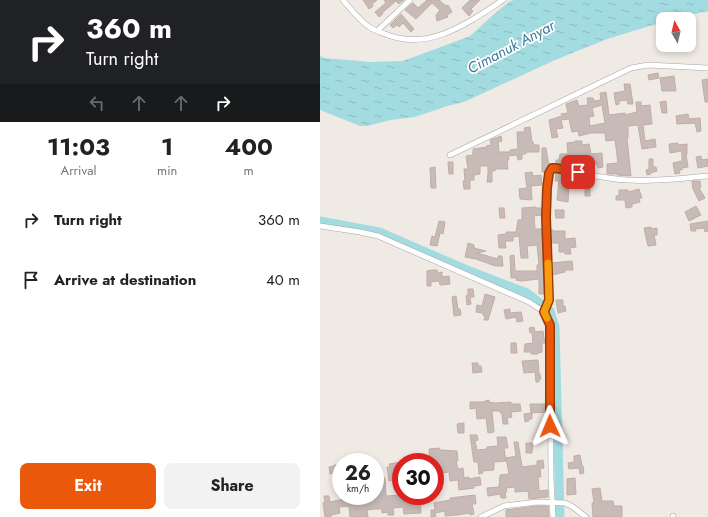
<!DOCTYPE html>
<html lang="en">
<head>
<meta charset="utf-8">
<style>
	:root { --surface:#fff; --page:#f2f2f2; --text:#222; --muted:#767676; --accent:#ea580c }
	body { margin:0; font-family:Jost,sans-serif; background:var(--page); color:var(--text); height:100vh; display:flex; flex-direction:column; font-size:15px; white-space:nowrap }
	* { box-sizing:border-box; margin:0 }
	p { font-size:13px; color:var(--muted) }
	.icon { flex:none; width:22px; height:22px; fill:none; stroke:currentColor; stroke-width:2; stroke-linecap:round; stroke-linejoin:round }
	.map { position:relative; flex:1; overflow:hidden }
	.sheet { display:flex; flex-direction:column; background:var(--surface); width:320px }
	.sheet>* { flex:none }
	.banner { background:#202124; color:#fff; overflow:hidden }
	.needle { width:26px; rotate:352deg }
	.controls { position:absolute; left:336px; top:12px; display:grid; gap:8px }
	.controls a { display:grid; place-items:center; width:40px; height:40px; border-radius:8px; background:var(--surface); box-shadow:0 2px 6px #0003; font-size:20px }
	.speed { position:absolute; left:12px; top:453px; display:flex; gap:8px; font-size:20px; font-weight:700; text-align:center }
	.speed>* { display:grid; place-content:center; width:52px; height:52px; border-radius:50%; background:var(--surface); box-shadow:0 2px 6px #0003; line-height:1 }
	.speed small { font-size:10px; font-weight:400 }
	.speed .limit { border:6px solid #d22; background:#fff; color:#111 }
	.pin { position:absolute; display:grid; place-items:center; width:34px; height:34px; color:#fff; margin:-17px; border-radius:8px; box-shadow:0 2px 6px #0006 }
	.me { position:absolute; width:44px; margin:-22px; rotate:359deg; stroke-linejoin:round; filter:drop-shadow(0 0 3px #0008) }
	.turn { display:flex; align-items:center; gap:14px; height:84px; padding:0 20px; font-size:18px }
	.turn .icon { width:52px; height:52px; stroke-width:2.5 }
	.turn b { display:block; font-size:28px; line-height:34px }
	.lanes { display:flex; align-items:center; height:38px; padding:0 20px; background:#0003; justify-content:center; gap:20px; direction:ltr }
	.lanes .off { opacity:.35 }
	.eta { display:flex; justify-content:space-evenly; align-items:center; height:68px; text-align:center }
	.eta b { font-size:24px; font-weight:700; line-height:28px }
	.action { display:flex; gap:8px; margin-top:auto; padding:8px 20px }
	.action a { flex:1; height:46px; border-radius:8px; background:var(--accent); color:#fff; font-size:16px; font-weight:700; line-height:46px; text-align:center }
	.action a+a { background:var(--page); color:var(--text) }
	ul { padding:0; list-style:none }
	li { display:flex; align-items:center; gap:12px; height:60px; padding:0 20px }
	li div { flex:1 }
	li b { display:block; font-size:15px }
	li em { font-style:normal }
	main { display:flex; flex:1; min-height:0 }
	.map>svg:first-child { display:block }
	.water { fill:url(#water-ripples) }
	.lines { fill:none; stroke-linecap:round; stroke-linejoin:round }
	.river { stroke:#a2dbe0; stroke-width:9 }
	.building { fill:#c8bbb7; stroke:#c2ada5; fill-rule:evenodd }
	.minor-casing { stroke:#a5a5a5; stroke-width:6 }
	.minor { stroke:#fff; stroke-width:5 }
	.route-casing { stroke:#983908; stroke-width:10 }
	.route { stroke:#ea580c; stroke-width:7 }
	.slow { stroke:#f59e0b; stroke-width:7 }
	.labels { text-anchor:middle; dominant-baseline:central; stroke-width:3.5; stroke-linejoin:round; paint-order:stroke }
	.water-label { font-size:15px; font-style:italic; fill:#3d7a9b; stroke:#fff }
</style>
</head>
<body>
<main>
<section class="sheet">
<div class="banner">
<div class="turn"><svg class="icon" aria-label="right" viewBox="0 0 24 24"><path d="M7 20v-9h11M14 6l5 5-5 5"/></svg><div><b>360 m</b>Turn right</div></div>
<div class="lanes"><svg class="icon off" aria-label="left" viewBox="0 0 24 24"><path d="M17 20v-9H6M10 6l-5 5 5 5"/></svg><svg class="icon off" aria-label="ahead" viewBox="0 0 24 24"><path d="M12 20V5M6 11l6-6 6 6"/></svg><svg class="icon off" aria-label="ahead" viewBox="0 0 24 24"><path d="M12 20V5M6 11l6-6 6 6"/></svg><svg class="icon" aria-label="right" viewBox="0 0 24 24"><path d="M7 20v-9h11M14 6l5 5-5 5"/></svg></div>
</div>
<div class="eta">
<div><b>11:03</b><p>Arrival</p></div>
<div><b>1</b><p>min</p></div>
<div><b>400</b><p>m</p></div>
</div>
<ul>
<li><svg class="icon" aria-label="right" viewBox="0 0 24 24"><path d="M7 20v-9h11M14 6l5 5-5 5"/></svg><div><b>Turn right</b></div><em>360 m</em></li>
<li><svg class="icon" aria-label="arrive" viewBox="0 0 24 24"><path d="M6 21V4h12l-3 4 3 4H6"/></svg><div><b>Arrive at destination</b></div><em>40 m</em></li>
</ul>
<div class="action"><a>Exit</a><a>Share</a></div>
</section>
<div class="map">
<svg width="388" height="517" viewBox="0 0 388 517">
	<defs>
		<pattern id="water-ripples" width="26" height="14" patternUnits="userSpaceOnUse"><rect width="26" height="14" fill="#a2dbe0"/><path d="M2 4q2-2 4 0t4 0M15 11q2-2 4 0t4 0" fill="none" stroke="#8bbcc0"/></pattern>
	</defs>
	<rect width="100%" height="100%" fill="#f0eae4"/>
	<!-- water -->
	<path class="water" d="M194 0H388V11L354 19H343V22L287 39 235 60 144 102 127 106 95 117 71 120 47 126H40L0 110V56L4 58 50 62 83 61 150 36 173 15 189 2Z"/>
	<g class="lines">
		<!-- river -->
		<path class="river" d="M0 221 59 232 147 270 207 293 230 311 235 327 240 517"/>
	</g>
	<!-- building -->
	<path class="building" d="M43 0H57L52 4 53 6 49 9Z
		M64 0H84L79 4 76 1 62 13 63 14 59 17 55 12 66 3Z
		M107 0H119L126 6 128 5 132 12 127 15 128 17 117 21 116 15 120 10 112 3 96 19 85 10 93 3 98 8Z
		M150 0H160L151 9 153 11 149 16 142 8Z
		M81 14 94 29 91 32 83 23 79 27 77 25 73 28 70 25Z
		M338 73 339 78 329 80 328 75Z
		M354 76 356 91H342L340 78Z
		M388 79V102H385L382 80Z
		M304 84H310L313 104H308L307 100 299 101V104L296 105 294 93 305 91Z
		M286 92 289 115 305 113V115L317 112 316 102H321V106L330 105 332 124 323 125 325 141 335 139 336 147 322 149 318 125 308 126V138L307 139 311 176 297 175V174H287V164L298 163 295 140 286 141 285 133H271L259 136 258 131 252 132 249 119 241 120 243 128 236 129 238 137 232 138 229 120 242 116 241 114 248 113 246 104 257 100 259 106 268 105 267 98H273L274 101 281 100 280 93ZM282 105 285 123 270 126 269 117 274 116 272 108Z
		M346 101 347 113H342L340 102Z
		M368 114 369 119 380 118 381 131 377 132 375 123 357 124 356 116Z
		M210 127 212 142H213L214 145H219V152H206V154H202V159L198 160 197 155 188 156 189 160H187L188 169H175V171H172V182H167L168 174V166H160V174L154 175V180H150V189H144L143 181H145L144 169H148L146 156 153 155V149L167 147 166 146 171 145 170 140 181 136 182 141 178 142 179 152H190V150L198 149 197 132H205L204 128Z
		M255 141H262V145L269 144 271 154 282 153 283 167 278 168 277 164H273L266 165 265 164 244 165 236 164V160H239L240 154H248L247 143 255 142Z
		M358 143V145L367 144V154H366L368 167 362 168V170H359L360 173 355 174 353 163 362 161V154L361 151 350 153 349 144Z
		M222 148H226L229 166 226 172H222Z
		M381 156 382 160 388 159V166L378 168 376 157Z
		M329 159H333V167H336L337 171 330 173 331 174 327 175 326 170 329 169Z
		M128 162H133V174H129Z
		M115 167 116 188H111L110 168Z
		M212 172 213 176 221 175 222 185 211 186 212 200 200 199 199 189 207 188 205 173Z
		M236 172 245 174 244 186H249L248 202 237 200 239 181H235Z
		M265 179H270V196H265Z
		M372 181H380L381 187 379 188 385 198 379 201 373 189Z
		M319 189 322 198H319L320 202 312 204V207L306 208 305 200H296V196H299V190H308V192Z
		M376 206 381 215 369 221 365 212Z
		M216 207V208H222V215L214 216 215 229H222L224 294H219V279L201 281 196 280 197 278H191L190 256 194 255 195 271H217V265H219L217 245 207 246 208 258H201L199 236 193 237V241H185L186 248H179L178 235 186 234V232H196L198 220H202V208Z
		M179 208H184L185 218H180Z
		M235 210H244V218H236Z
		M119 221 125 222 123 234 120 233 117 246 110 245 112 236 115 237Z
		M388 221V231L385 232 384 228 375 229 376 231H371L370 224Z
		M331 227V229L337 228V235H334L336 245 328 246 324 228Z
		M230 230H233V231H245V239L255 238 256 247 250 248 251 254H245V252H239V243H230Z
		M148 243 154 245V248L166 251 157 253 178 259V256H182L183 266H175L156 259 145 257Z
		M252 261 253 270H245V272L232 275 231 263Z
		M112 270H117L118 273 122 272V277L129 276 130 284 120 285 119 281 111 282V286H107V271Z
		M148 289H153L154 297H150L151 304 147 305 146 296 148 295Z
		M165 294 175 297 168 320H164L165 316 163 315V313L156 312 157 305 162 306Z
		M136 296 138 309H140L141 315 134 316 132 297Z
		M236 300H243V306H245L246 311 238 313Z
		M190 309V313L201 312 203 321 197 322 196 317 186 319 184 310Z
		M214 327 215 332 223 331 224 338 225 343H222V352L218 353V354H211V352H204L205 344 213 343 212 332 210 333 209 328Z
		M191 343H196L197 353H191Z
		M218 360 219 374H220L221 379H219V382H216L215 372 204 373 202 361Z
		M152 363H158V366H161L162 372 153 373Z
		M169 400V402L175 403 191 402V404H200L201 411 191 412 192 417 187 418 188 424H183L182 413H180V411H172L174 432 168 433 166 418 157 419 156 408 150 409V402H165V401Z
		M210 404H225L226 412 211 413Z
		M212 413V419H208L209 421 205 422 204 414Z
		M144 423V433H138L137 424Z
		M150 435H157L158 440 155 441 157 450 167 449V447L178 446 177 437H186L188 448H184L186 461 174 462V470L162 471 163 473 159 474 158 462H154L153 456Z
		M194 442H198L202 467 217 465V461L223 460 224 468 220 469 221 477H218L219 491 228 490V497L209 499 208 491 195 492V487L186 488 187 492H185L186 498H181L180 494 168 496 167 488 179 487 180 475 189 474 186 458 196 456Z
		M206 443H213L212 453H206Z
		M119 448 120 450 137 451 138 461H136L138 469 143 468 144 478 149 477V479L160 477 161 485 154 486V488L139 490 138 480 130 481 129 472 121 473V475H119L122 489 115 490V462H110L109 449Z
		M260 455 262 466H263L264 473 260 474 259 468 249 469 248 463 254 462V456Z
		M81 462V487L74 488 73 480 69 481 67 467H70L69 464Z
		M14 465H18L19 476 15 477V473L10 474 9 467 14 466Z
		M65 478 66 496 81 495 82 498 100 496 101 513 84 514 83 507 73 508 74 515H68V512L62 513V509H55L47 510 48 517H30L29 506 19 507 20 513 11 515V517H5L3 503 5 502 4 496H9L10 502 25 499 24 496H45V497L55 496V480Z
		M255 478 256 494 247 495V479Z
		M280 488 282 501H293L294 506H302V517H273L272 503H274L272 489Z
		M155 495 156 504H152L154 514 150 515V513L137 515 125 516V511L115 513 116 516 111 517V510H115L114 503 130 500V498Z
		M217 506H228L229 517H211V516L186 517V510Z"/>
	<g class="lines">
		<!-- minor casing -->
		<g class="minor-casing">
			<path id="minor" d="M23 0C31 9 38 19 48 26 53 30 60 32 65 34 109 52 148 23 183 0
				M57 31 90 0
				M130 155 311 68 328 65 388 68
				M0 226 40 232 58 236 209 302 224 312 230 325 231 478 233 517
				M224 312 229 300C229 275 220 184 232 168H238C261 173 284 179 308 180 334 182 362 178 388 176
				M353 516V517
				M161 517 184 506 217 502 245 503 253 507 266 517"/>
		</g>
		<!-- minor -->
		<use href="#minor" class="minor"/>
	</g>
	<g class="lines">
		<!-- route casing -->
		<g class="route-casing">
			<path id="route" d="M230 426V325L224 312 229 300 226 217 227 188 229 173 232 168H235L258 172"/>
		</g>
		<!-- route -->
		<use href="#route" class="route"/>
		<!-- slow -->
		<path class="slow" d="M227 318 224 312 229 300 228 263"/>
	</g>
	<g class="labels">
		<!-- water labels -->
		<g class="water-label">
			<text transform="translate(191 47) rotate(-28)">Cimanuk Anyar</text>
		</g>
	</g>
</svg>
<div class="controls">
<a><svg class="needle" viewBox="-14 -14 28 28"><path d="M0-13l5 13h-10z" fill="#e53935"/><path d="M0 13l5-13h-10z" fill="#767676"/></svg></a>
</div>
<div class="speed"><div>26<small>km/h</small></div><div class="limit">30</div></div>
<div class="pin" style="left:258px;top:172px;background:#d93025"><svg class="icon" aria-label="arrive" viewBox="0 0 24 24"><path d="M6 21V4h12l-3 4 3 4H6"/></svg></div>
<svg class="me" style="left:230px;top:426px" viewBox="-20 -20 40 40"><path d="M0-17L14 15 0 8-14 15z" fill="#ea580c" stroke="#fff" stroke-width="4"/></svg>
</div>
</main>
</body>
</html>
